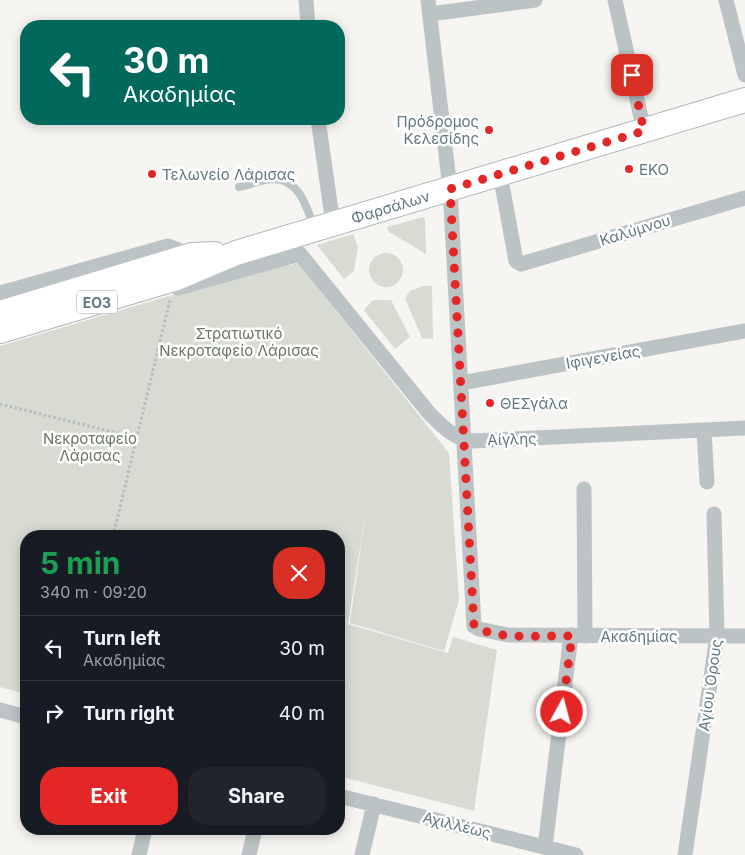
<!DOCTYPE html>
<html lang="en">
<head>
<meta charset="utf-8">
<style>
	:root { --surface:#171b24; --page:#20242c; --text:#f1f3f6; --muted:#9ea1a6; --line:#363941; --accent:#e32726 }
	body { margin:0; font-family:Inter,sans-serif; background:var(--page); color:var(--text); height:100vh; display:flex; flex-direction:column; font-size:19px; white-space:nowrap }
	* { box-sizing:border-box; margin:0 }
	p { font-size:16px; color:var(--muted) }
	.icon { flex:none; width:28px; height:28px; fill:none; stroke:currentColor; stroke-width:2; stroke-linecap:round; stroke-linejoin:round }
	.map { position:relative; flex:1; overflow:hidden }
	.sheet { position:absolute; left:20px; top:530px; width:325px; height:305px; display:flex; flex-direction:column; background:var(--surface); border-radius:20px; box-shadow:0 2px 12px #0003 }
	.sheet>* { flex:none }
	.guide { position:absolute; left:20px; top:20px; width:325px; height:105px; border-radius:20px; box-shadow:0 2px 12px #0003; background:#00695c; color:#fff; overflow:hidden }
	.pin { position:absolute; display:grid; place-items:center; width:42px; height:42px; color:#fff; margin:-21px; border-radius:10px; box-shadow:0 2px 8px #0006 }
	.me { position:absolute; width:55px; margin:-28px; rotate:7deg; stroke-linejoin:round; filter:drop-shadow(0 0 4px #0008) }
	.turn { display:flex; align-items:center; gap:18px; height:105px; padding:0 20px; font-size:22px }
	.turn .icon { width:65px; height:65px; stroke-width:2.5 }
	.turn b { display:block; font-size:35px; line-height:42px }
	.round { display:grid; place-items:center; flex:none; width:52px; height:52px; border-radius:20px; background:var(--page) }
	.summary { display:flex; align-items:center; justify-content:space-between; height:85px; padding:0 20px }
	h1 { font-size:30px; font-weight:700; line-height:38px; color:#1e9e55 }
	.button { display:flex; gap:10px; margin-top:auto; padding:10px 20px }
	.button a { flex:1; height:58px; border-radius:20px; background:var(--accent); color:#fff; font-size:20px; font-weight:700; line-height:58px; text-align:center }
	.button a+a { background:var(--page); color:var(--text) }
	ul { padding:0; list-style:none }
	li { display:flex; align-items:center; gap:15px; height:65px; padding:0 20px; border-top:1px solid var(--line) }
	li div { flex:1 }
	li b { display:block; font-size:19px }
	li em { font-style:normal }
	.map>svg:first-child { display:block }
	.green { fill:#d7dbd2 }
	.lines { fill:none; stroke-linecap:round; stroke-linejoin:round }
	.primary-casing { stroke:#b0b7b9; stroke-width:26 }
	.path { stroke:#b7bbbd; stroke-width:3; stroke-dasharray:2.5 2.5; stroke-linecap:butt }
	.lane { stroke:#bcc3c5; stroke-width:8 }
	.street { stroke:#bcc3c5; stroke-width:15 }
	.primary { stroke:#fff; stroke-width:24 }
	.route { stroke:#e32726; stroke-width:9; stroke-dasharray:0 16.2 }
	.poi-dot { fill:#e32726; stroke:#fff; stroke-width:2 }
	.labels { text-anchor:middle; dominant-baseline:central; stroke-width:5; stroke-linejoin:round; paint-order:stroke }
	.shield { fill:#fff; stroke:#90a0a5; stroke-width:1 }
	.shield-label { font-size:14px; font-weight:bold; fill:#61787e }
	.poi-label { font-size:15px; fill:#61787e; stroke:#fff; text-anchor:start }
	.street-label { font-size:15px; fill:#61787e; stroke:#fff }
	.park-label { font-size:15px; fill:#697660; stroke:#fff }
</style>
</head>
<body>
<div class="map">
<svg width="745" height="855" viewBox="0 0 745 855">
	<rect width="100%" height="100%" fill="#f6f5f2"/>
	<!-- green -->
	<path class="green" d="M423 217 425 220 426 254 389 232 387 227Z
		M353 234 358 247 354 271 344 279 317 245Z
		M369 270a17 17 0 1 1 34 0a17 17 0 1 1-34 0Z
		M298 263 449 453 459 600 444 651 350 623 367 503 348 624 448 653 453 637 497 650 474 811 339 776V536H26V694L0 687V346L172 295 289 264 290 267V265Z
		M423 286H432L433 339 422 338 405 298 410 291Z
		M373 300H391L410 337 395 349 364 310Z"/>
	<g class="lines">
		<!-- primary casing -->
		<g class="primary-casing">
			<g id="primary">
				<path d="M0 313 192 255 215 254"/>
				<path id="s1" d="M0 331 177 278 236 253 745 100"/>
			</g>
		</g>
		<!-- path -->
		<path class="path" d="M0 404 137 438
			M113 536 170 300"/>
		<!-- lane -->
		<path class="lane" d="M239 187C249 185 263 179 274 179 300 180 307 208 314 227"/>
		<!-- street -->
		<path class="street" d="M306 0 308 26
			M428 0 450 189 474 626 479 629 508 635 745 636
			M615 0 644 131
			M726 0 745 75
			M430 14 535 0
			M318 119 333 224
			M500 174 516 261 521 264 745 198
			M278 241 300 254 429 413C442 426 453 438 472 441L745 428
			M178 288 300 254
			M0 293 168 246 192 255
			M461 383 745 331
			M704 431 707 482
			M584 489 585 636
			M0 710 26 717
			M339 796 576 855
			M545 847 571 635
			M139 855 145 829
			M249 855 255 829
			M362 855 374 804
			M685 855 717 636 714 514"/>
		<!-- primary -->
		<use href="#primary" class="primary"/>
	</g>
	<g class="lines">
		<!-- route -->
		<path class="route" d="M562 712 572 636C544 635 497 641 474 626L450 189 644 131 632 75"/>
	</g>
	<!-- markers -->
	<g class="poi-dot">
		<circle cx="489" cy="130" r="5"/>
		<circle cx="629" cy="169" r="5"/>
		<circle cx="152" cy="174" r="5"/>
		<circle cx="490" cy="403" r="5"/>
	</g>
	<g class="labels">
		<!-- shield labels -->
		<rect class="shield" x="77" y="290.5" width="40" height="23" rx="4"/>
		<g class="shield-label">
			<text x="97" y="302">ΕΟ3</text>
		</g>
		<!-- poi labels -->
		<g class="poi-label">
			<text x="479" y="121" text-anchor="end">Πρόδρομος<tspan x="479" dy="17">Κελεσίδης</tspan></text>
			<text x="639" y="169">EKO</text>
			<text x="162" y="174">Τελωνείο Λάρισας</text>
			<text x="500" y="403">ΘΕΣγάλα</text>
		</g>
		<!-- street labels -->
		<g class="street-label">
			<text stroke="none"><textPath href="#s1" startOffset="410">Φαρσάλων</textPath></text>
			<text transform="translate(635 230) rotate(-17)">Καλύμνου</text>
			<text transform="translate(603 357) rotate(-10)">Ιφιγενείας</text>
			<text transform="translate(512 439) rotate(-2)">Αίγλης</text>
			<text x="639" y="636">Ακαδημίας</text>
			<text transform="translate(710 685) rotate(-82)">Αγίου Όρους</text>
			<text transform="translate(457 825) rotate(14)">Αχιλλέως</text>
		</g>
		<!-- park labels -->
		<g class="park-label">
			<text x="239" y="333">Στρατιωτικό<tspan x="239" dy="17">Νεκροταφείο Λάρισας</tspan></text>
			<text x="90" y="438">Νεκροταφείο<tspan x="90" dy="17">Λάρισας</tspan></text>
		</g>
	</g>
</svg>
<div class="pin" style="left:632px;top:75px;background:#d93025"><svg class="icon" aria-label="arrive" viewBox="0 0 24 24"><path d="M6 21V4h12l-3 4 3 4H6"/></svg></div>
<svg class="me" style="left:562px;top:712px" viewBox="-20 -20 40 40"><circle r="17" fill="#e32726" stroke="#fff" stroke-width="3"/><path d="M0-11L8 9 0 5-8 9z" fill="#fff"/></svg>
<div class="guide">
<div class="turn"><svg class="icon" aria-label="left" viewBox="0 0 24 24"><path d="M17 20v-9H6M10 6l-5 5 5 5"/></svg><div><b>30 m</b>Ακαδημίας</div></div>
</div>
<section class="sheet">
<div class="summary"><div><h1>5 min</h1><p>340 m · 09:20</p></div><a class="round" style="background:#d93025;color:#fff"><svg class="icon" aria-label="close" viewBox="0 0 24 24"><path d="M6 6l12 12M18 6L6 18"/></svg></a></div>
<ul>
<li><svg class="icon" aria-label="left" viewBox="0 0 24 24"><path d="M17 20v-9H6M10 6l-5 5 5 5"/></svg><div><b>Turn left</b><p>Ακαδημίας</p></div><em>30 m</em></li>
<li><svg class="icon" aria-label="right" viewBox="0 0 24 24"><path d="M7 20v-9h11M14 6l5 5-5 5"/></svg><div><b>Turn right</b></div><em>40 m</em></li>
</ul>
<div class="button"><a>Exit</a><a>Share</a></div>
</section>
</div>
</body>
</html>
